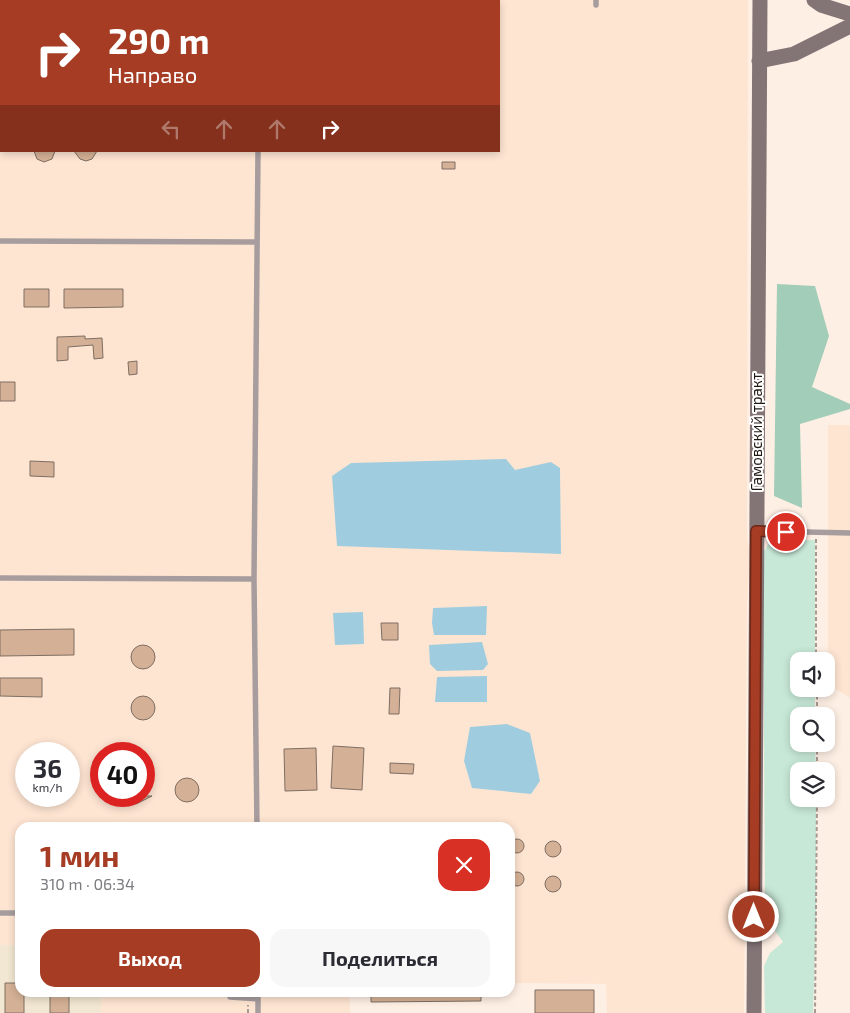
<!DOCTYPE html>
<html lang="ru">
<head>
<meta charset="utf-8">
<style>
	:root { --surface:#fff; --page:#f7f7f7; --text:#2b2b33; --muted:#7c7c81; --accent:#a53c23 }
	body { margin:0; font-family:"Exo 2",sans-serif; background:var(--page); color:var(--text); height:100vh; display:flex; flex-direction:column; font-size:19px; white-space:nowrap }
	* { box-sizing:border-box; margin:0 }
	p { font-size:16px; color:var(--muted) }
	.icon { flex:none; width:28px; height:28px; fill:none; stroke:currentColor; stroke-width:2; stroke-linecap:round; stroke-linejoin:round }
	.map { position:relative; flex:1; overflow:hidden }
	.details { position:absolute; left:15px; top:822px; width:500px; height:175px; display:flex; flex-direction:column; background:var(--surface); border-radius:15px; box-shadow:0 2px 8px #0003 }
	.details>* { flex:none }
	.guide { position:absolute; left:0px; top:0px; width:500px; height:152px; box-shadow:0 2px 8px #0003; background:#a53c23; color:#fff; overflow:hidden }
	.controls { position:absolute; left:790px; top:652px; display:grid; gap:10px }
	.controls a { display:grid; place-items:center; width:45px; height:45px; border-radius:10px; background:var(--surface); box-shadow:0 2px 8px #0003; font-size:25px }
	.speed { position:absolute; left:15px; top:742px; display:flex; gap:10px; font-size:25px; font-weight:700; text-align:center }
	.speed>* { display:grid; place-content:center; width:65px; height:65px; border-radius:50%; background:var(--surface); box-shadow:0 2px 8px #0003; line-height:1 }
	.speed small { font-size:12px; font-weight:400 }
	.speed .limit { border:8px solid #d22; background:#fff; color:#111 }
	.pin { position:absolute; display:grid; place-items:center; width:42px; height:42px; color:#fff; margin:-21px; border:2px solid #fff; border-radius:50%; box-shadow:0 1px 5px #0007 }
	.me { position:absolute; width:55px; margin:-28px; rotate:0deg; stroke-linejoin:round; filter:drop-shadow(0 0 4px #0008) }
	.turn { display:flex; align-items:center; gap:18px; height:105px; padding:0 25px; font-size:22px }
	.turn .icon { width:65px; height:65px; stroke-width:2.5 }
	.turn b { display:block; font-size:35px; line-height:42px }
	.lanes { display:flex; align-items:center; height:48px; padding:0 25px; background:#0003; justify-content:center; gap:25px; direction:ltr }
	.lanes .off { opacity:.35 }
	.round { display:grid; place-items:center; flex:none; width:52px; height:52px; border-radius:15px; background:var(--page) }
	.overview { display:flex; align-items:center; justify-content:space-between; height:85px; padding:0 25px }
	h1 { font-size:30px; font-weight:700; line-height:38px; color:var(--accent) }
	.action { display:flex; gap:10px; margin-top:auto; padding:10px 25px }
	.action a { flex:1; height:58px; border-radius:15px; background:var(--accent); color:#fff; font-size:20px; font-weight:700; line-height:58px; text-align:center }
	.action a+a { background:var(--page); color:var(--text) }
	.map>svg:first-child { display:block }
	.commercial { fill:#f2e7d2 }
	.built { fill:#fee5d2; fill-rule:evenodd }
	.green { fill:#c7e8d7 }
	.forest { fill:#a2cdb8 }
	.water { fill:#9fcddf }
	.building { fill:#d4b196; stroke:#7e6e62 }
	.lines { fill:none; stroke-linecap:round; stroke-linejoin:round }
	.path { stroke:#a59991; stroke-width:2; stroke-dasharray:4 2.5; stroke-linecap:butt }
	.lane { stroke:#a79d9e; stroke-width:5.5 }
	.secondary { stroke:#837476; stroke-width:15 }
	.route-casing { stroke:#6b2717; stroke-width:12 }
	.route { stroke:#a53c23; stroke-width:9 }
	.labels { text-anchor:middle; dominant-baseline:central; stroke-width:4; stroke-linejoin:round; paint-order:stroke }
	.street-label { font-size:15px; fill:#1f1914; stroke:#fff }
</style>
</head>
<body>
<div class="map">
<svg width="850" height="1013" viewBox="0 0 850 1013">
	<rect width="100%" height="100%" fill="#feefe4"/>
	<!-- commercial -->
	<path class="commercial" d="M0 945H20V992L101 993V1013H0Z"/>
	<!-- built -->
	<path class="built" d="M0 0H748L747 537 750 554 747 606 744 1013H607L606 984 510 983V828H20V945H0ZM1 1H499V151H1ZM26 754H69V796H26ZM101 754H144V796H101Z
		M828 425H850V698L828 684Z
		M101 993H350V1013H101Z"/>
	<!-- green -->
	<path class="green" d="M815 540V661H799V689H815V716H799V744H815L816 771H799V799H816V923L813 1013H765L764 966 770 953 783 942 768 921 765 911 763 553 770 541Z"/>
	<!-- forest -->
	<path class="forest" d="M777 284 815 286 829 336 812 387 850 404V409L800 424 802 508 774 496Z"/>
	<!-- water -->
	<path class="water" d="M506 459 515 470 551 462 560 468 561 554 337 546 332 476 351 463Z
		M487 606 486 635H434L432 623 433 608Z
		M363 612 364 644 335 645 333 613Z
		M482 642 488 664 483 670 437 671 430 664 429 645Z
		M487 676V702H435L437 677Z
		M507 724 530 733 540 781 531 794 472 788 464 761 470 727Z"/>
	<!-- building -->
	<path class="building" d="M34 151H55L52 159 44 162 37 159Z
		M74 151H97L92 159 86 161 80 159Z
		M442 162H455V169H442Z
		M24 289H49V307H24Z
		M64 289H123V307L64 308Z
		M85 336V339L102 338 103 358 94 359 93 345 68 347V360L57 361V337Z
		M137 361V374L129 375 128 362Z
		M0 382H15V401H0Z
		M30 461 54 462V477L30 476Z
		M381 623H398V640H382Z
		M74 629V655L0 656V630Z
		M131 657a12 12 0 1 1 24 0a12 12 0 1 1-24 0Z
		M0 678H42V697L0 696Z
		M390 688H400L399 714H389Z
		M131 708a12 12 0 1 1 24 0a12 12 0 1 1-24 0Z
		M333 746 364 748 362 790 331 788Z
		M316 748 317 790 285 791 284 749Z
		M390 763 414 764 413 774 390 773Z
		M175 790a12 12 0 1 1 24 0a12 12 0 1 1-24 0Z
		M120 796H152L136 804Z
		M510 846a7 7 0 1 1 14 0a7 7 0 1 1-14 0Z
		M545 849a8 8 0 1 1 16 0a8 8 0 1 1-16 0Z
		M510 879a7 7 0 1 1 14 0a7 7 0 1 1-14 0Z
		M545 884a8 8 0 1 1 16 0a8 8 0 1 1-16 0Z
		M5 983H20V992H24V1013H5Z
		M535 990H594V1013H535Z
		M50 992H69V1013H50Z
		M371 992H481V1001L371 1002Z"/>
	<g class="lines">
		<!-- path -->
		<path class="path" d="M816 539V661
			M817 689V716
			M817 744V771
			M248 1013V1005
			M815 1013 817 799"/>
		<!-- lane -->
		<path class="lane" d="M260 1V0
			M596 5V0
			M0 241 256 242
			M758 531 850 533
			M0 578 254 579
			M257 828 254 579 258 151
			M0 913H20
			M258 992V1013
			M230 997 258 999"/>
		<!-- secondary -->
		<path class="secondary" d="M814 0 821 5 850 14
			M759 61 794 54 850 26
			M754 1013 760 0"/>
	</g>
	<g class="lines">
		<!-- route casing -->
		<g class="route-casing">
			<path id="route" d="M754 917 756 531 786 532"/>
		</g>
		<!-- route -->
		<use href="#route" class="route"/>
	</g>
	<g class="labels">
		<!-- street labels -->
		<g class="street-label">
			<text transform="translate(756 432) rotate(-90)">Гамовский тракт</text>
		</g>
	</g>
</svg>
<div class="controls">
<a><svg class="icon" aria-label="sound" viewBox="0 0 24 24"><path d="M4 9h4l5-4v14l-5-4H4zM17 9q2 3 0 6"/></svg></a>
<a><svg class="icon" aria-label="search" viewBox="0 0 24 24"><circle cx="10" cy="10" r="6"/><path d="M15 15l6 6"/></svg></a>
<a><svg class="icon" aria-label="layers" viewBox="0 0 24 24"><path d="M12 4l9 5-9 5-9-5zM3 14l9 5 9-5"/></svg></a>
</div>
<div class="speed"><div>36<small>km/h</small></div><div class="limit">40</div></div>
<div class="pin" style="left:786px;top:532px;background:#d93025"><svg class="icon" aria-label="arrive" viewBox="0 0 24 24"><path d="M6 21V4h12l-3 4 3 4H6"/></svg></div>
<svg class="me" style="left:754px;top:917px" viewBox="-20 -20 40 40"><circle r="17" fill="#a53c23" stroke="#fff" stroke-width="3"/><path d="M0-11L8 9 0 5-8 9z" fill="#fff"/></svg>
<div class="guide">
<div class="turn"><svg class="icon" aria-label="right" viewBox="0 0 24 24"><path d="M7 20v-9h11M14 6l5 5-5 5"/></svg><div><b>290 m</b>Направо</div></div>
<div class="lanes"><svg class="icon off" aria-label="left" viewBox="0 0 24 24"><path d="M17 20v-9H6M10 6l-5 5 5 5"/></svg><svg class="icon off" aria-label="ahead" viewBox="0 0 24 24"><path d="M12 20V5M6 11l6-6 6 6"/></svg><svg class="icon off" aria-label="ahead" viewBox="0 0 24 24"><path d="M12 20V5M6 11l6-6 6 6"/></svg><svg class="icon" aria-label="right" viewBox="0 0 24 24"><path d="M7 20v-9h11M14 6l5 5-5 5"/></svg></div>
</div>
<section class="details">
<div class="overview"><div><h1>1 мин</h1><p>310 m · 06:34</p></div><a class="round" style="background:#d93025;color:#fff"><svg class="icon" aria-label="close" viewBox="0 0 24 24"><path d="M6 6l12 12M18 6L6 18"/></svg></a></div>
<div class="action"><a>Выход</a><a>Поделиться</a></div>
</section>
</div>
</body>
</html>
